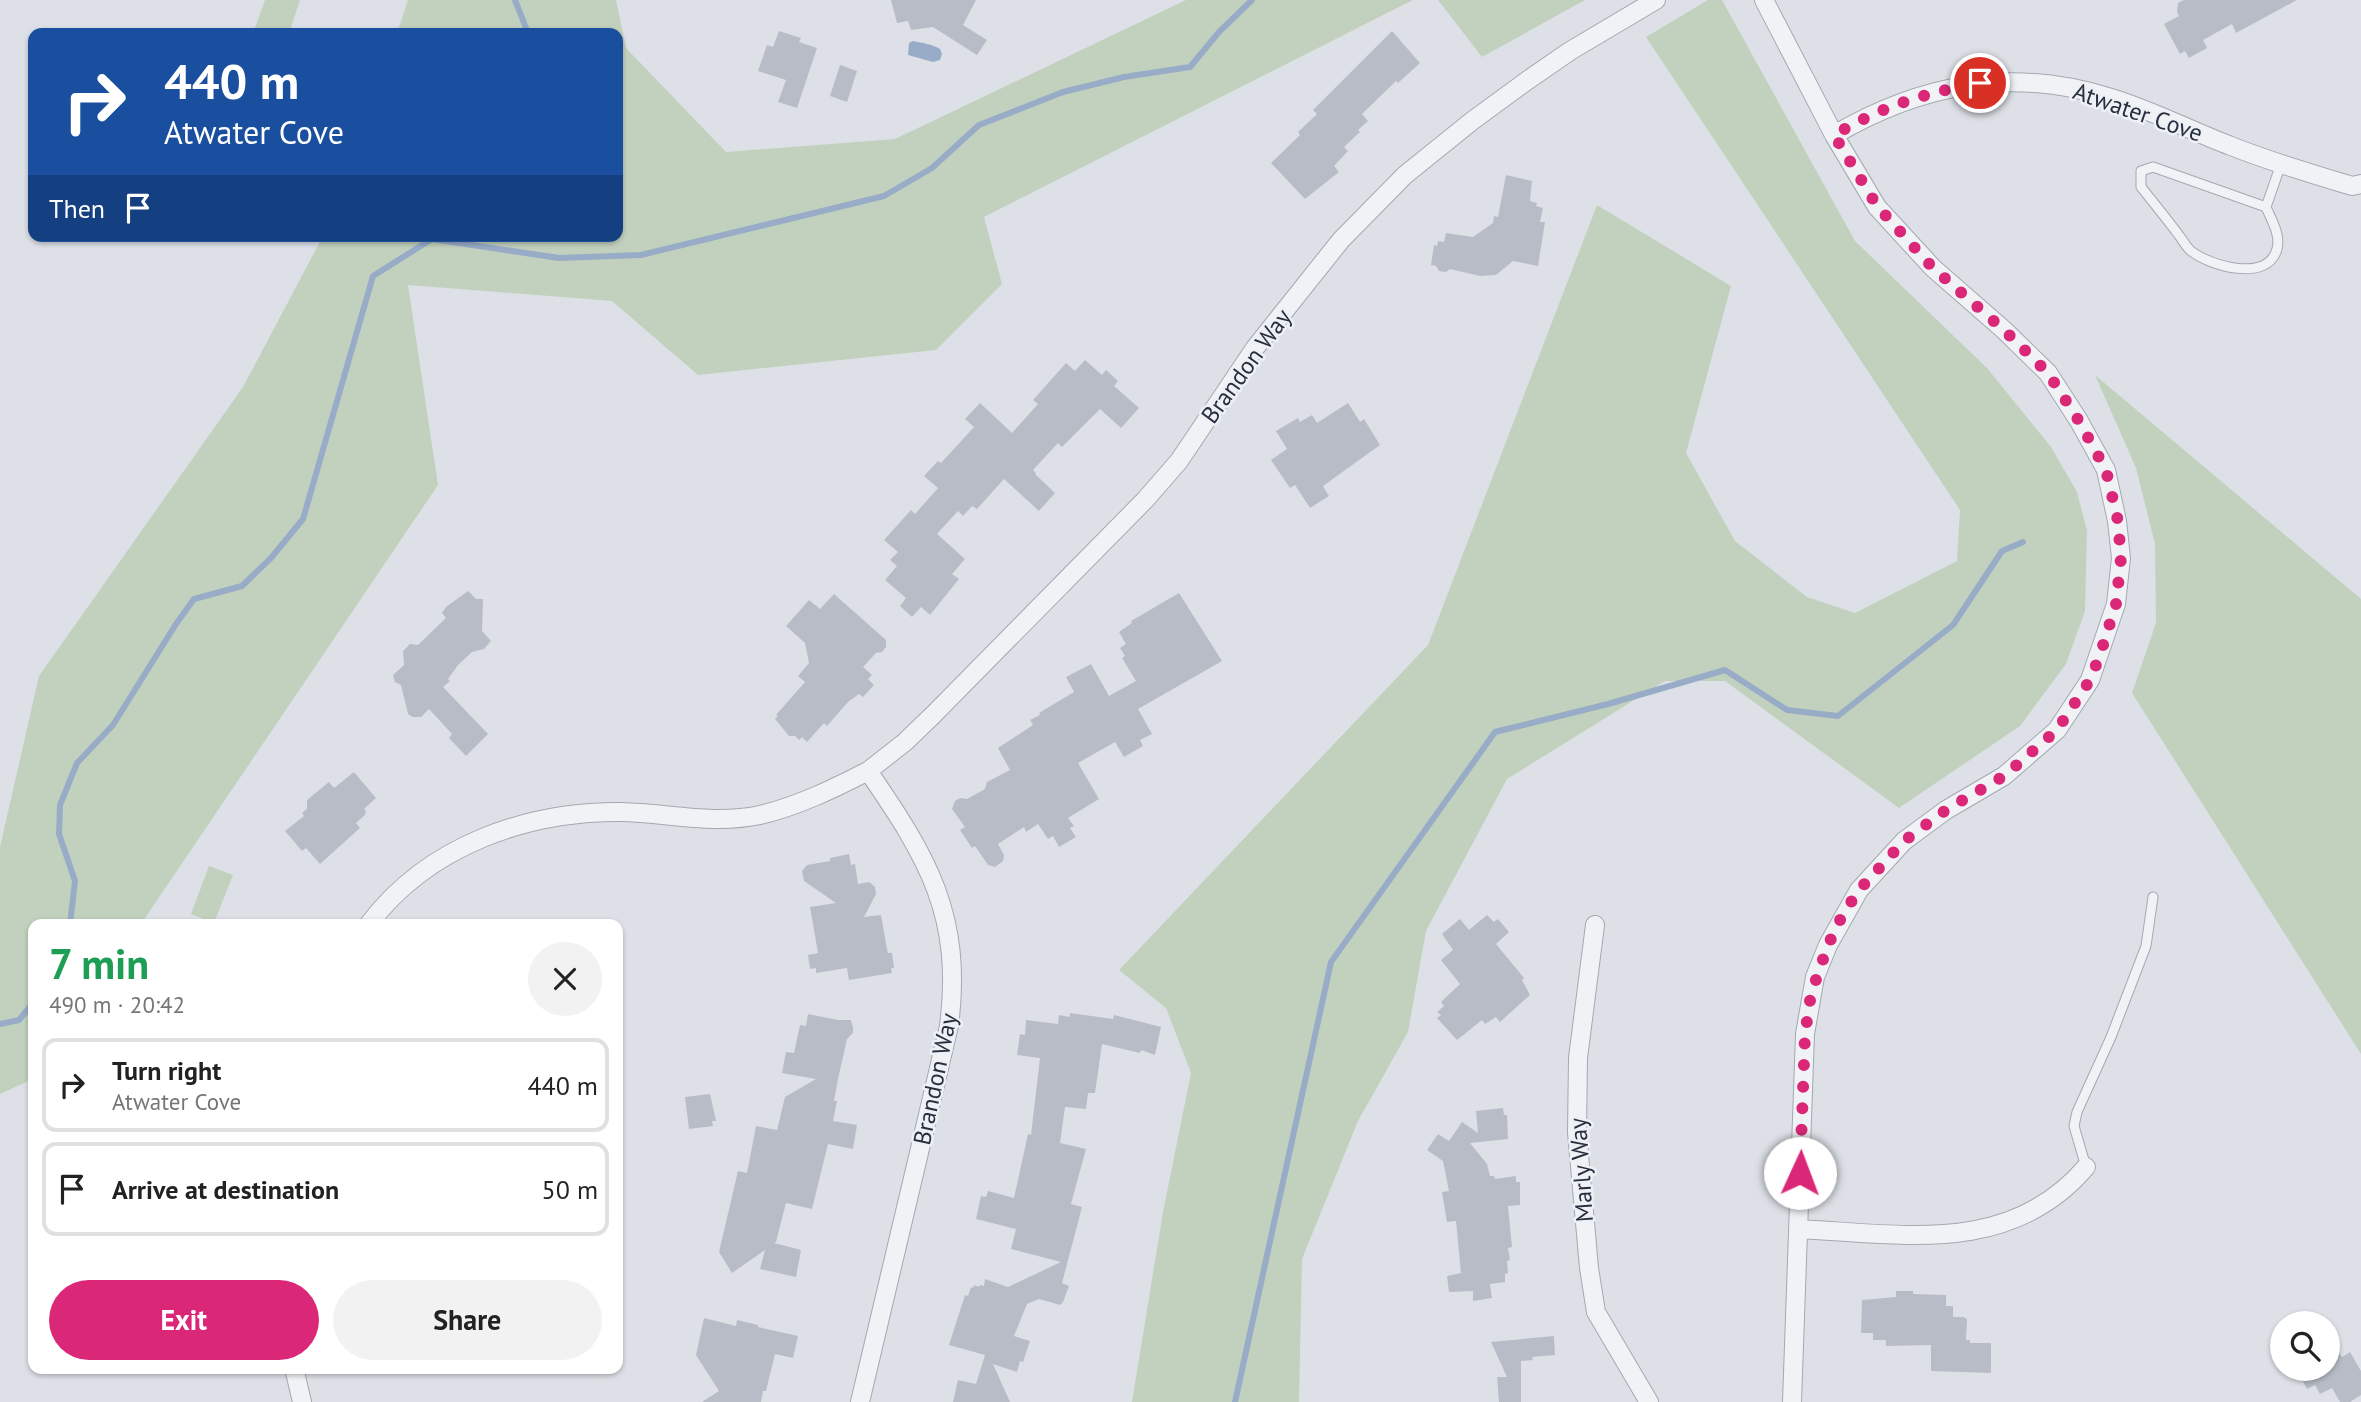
<!DOCTYPE html>
<html lang="en">
<head>
<meta charset="utf-8">
<style>
	:root { --surface:#fff; --page:#f2f2f2; --text:#222; --muted:#767676; --line:#e0e0e0; --accent:#db2777 }
	body { margin:0; font-family:"PT Sans",sans-serif; background:var(--page); color:var(--text); height:100vh; display:flex; flex-direction:column; font-size:26px; white-space:nowrap }
	* { box-sizing:border-box; margin:0 }
	p { font-size:23px; color:var(--muted) }
	.icon { flex:none; width:38px; height:38px; fill:none; stroke:currentColor; stroke-width:2; stroke-linecap:round; stroke-linejoin:round }
	.map { position:relative; flex:1; overflow:hidden }
	.side { position:absolute; left:28px; top:919px; width:595px; height:455px; display:flex; flex-direction:column; background:var(--surface); border-radius:14px; box-shadow:0 2px 5px #0004 }
	.side>* { flex:none }
	.hud { position:absolute; left:28px; top:28px; width:595px; height:214px; border-radius:14px; box-shadow:0 2px 5px #0004; background:#1a4fa0; color:#fff; overflow:hidden }
	.fabs { position:absolute; left:2270px; top:1311px; display:grid; gap:14px }
	.fabs a { display:grid; place-items:center; width:70px; height:70px; border-radius:50%; background:var(--surface); box-shadow:0 2px 5px #0004; font-size:35px }
	.pin { position:absolute; display:grid; place-items:center; width:60px; height:60px; color:#fff; margin:-30px; border:4px solid #fff; border-radius:50%; box-shadow:0 2px 7px #0007 }
	.me { position:absolute; width:77px; margin:-38px; rotate:2deg; stroke-linejoin:round; filter:drop-shadow(0 0 5px #0008) }
	.turn { display:flex; align-items:center; gap:24px; height:147px; padding:0 21px; font-size:32px }
	.turn .icon { width:91px; height:91px; stroke-width:2.5 }
	.turn b { display:block; font-size:49px; line-height:60px }
	.then { display:flex; align-items:center; height:66px; padding:0 21px; background:#0003; gap:14px; font-size:26px }
	.round { display:grid; place-items:center; flex:none; width:74px; height:74px; border-radius:37px; background:var(--page) }
	.overview { display:flex; align-items:center; justify-content:space-between; height:119px; padding:0 21px }
	h1 { font-size:42px; font-weight:700; line-height:52px; color:#1e9e55 }
	.button { display:flex; gap:14px; margin-top:auto; padding:14px 21px }
	.button a { flex:1; height:80px; border-radius:42px; background:var(--accent); color:#fff; font-size:28px; font-weight:700; line-height:80px; text-align:center }
	.button a+a { background:var(--page); color:var(--text) }
	ul { padding:0; list-style:none }
	li { display:flex; align-items:center; gap:21px; height:94px; margin:0 14px 10px; padding:0 7px; border:4px solid var(--line); border-radius:14px }
	li div { flex:1 }
	li b { display:block; font-size:26px }
	li em { font-style:normal }
	.map>svg:first-child { display:block }
	.green { fill:#c2d1be }
	.water { fill:#98acc8 }
	.lines { fill:none; stroke-linecap:round; stroke-linejoin:round }
	.stream { stroke:#98acc8; stroke-width:6 }
	.building { fill:#b8bcc7 }
	.service-casing { stroke:#a3a8b1; stroke-width:11 }
	.minor-casing { stroke:#a3a8b1; stroke-width:20 }
	.service { stroke:#f0f2f6; stroke-width:9 }
	.minor { stroke:#f0f2f6; stroke-width:18 }
	.route { stroke:#db2777; stroke-width:12; stroke-dasharray:0 21.6 }
	.labels { text-anchor:middle; dominant-baseline:central; stroke-width:5; stroke-linejoin:round; paint-order:stroke }
	.street-label { font-size:24px; fill:#272e3e; stroke:#edf0f5 }
</style>
</head>
<body>
<div class="map">
<svg width="2361" height="1402" viewBox="0 0 2361 1402">
	<rect width="100%" height="100%" fill="#dde1e7"/>
	<!-- green -->
	<path class="green" d="M265 0H300L289 33H253Z
		M408 0H616L626 48 726 152 895 139 1186 0H1413L984 217 1002 284 936 350 698 375 612 301 408 285 438 485 141 924H33V1079L0 1094V847L39 676 243 387 323 236H618V33H397Z
		M1438 0H1585L1482 57Z
		M1708 0H1722L1855 241 1987 368 2051 447 2077 492 2087 531 2085 611 2066 664 2020 726 1899 808 1725 681H1665L1507 779 1426 931 1408 1032 1358 1121 1302 1259 1299 1402H1132L1163 1212 1191 1073 1166 1008 1119 970 1428 645 1597 205 1731 286 1686 453 1735 541 1807 597 1855 613 1957 561 1960 510 1646 37Z
		M2095 375 2361 599V1054L2132 693 2156 623 2155 544 2136 468Z
		M209 866 233 875 214 923 191 914Z"/>
	<!-- water -->
	<path class="water" d="M913 41C922 43 932 44 940 49L942 54 940 60 933 62 908 55 909 43Z"/>
	<g class="lines">
		<!-- stream -->
		<path class="stream" d="M515 0 528 33
			M432 239 559 258 641 255 884 196 932 168 979 125 1063 92 1124 77 1190 67 1219 32 1252 0
			M70 924 75 881 59 834 60 805 77 763 113 725 176 624 194 599 242 586 271 558 303 519 373 276 435 237
			M0 1024 19 1020 33 1003
			M1235 1402 1331 962 1495 732 1608 704 1725 670 1787 710 1838 716 1953 625 2002 551 2023 542"/>
	</g>
	<!-- building -->
	<path class="building" d="M891 0H976L963 25 987 40 977 55 933 27 911 30 908 21 897 23Z
		M2184 0H2297L2236 33 2232 24 2203 40 2207 48 2189 58 2185 51 2180 54 2164 24 2179 16 2177 12 2178 3Z
		M779 31 801 38 799 42 817 48 797 108 778 102 786 80 758 71 767 45 773 47Z
		M1392 31 1420 63 1398 83 1396 81 1362 114 1368 121 1358 130 1360 132 1344 147 1348 151 1334 166 1339 172 1305 199 1271 163 1300 135 1298 132 1317 114 1313 110Z
		M840 65 857 71 847 102 830 96Z
		M1506 175 1532 181 1530 201 1537 203 1536 206 1543 208 1540 222H1545L1538 266 1513 261 1496 275 1480 276 1450 269 1446 272 1439 271 1436 266 1431 265 1434 245 1437 246 1438 241 1444 242 1446 233 1473 237 1493 223 1494 216 1498 217Z
		M1085 360 1102 375 1106 370 1118 381 1114 386 1139 408 1121 428 1100 409 1062 447 1058 443 1033 470 1036 473 1035 474 1055 493 1039 511 1004 479 977 509 972 506 963 516 958 511 937 534 965 559 952 574 959 579 930 615 921 607 912 617 900 606 906 598 885 580 897 566 890 560 898 552 884 540 911 510 915 514 938 488 924 476 938 461 941 463 974 427 965 419 980 403 1012 433 1038 404 1033 400 1066 363 1075 371Z
		M1348 403 1360 422 1364 419 1380 445 1323 486 1329 496 1310 508 1295 485 1290 488 1271 460 1287 449 1276 431 1298 418 1300 422 1312 415 1317 423Z
		M468 591 476 599H483L482 631 491 641 484 649 472 652 458 665 448 679 450 681 443 687 488 734 466 756 449 738 452 734 429 709 421 717H413L408 714 401 685 395 682 393 675 404 665 403 651 410 644 418 645 446 618 442 613 446 607Z
		M1179 593 1222 661 1138 709 1152 734 1140 740 1143 746 1124 757 1115 742 1078 763 1099 799 1068 818 1074 826 1070 828 1076 837 1059 847 1053 836 1048 839 1038 824 1026 832 1024 827 998 844 1004 855 1003 861 995 867 988 865 975 846 972 848 960 830 965 827 952 809 955 801 960 798 967 799 985 789 987 782 1010 770 998 748 1033 725 1030 720 1040 715 1039 713 1074 692 1066 677 1091 664 1109 696 1136 681 1122 658 1125 656 1120 648 1126 644 1119 632 1132 623 1131 621Z
		M834 594 886 640V647L882 652 876 653 863 667 872 675 868 679 874 685 863 697 859 694 848 702 827 726 824 723 807 742 802 737 799 740 795 736H789L775 719 778 716 776 715 805 682 798 676 809 663 805 643 786 626 809 600 820 609Z
		M354 772 376 798 364 809 366 811 365 815 356 823 360 828 320 864 306 848 302 851 285 831 304 816 302 813 307 809V800L329 782 334 788Z
		M849 854 851 865 855 864 858 884 869 882 875 887 876 894 864 917 881 915 887 949 888 953H892L894 968H891L892 973 849 980 847 968 816 973V968L810 969 808 955 818 953 810 907 836 903 804 881 802 871 807 865 830 861V858Z
		M1487 915 1494 922 1498 919 1509 932 1496 944 1524 978 1522 980 1530 995 1500 1022 1496 1017 1485 1024 1482 1020 1457 1040 1437 1018 1441 1015 1437 1012 1444 1006 1441 1002 1460 984 1441 960 1453 950 1442 934 1460 919 1469 930Z
		M1070 1013 1113 1019 1114 1015 1161 1027 1155 1055 1141 1050 1140 1053 1102 1044 1095 1093H1088L1086 1109 1065 1107 1060 1143 1086 1149 1071 1204 1082 1207 1062 1283 1069 1286 1063 1302 1060 1305 1039 1299 1027 1304 1014 1336 1030 1341 1023 1362 1020 1361 1017 1372 993 1364 1010 1402H953L958 1380 976 1384 985 1355 949 1345 965 1295 968 1296 971 1287 973 1288 974 1285 979 1287 980 1285 984 1286 985 1279 1008 1287 1061 1262 1011 1249 1016 1229 976 1219 981 1196 986 1197 988 1191 1014 1198 1028 1134 1031 1135 1040 1058 1017 1055 1020 1034 1025 1035 1026 1020 1058 1024 1059 1015 1070 1017Z
		M808 1014 838 1020H851L853 1028V1033L847 1039 838 1079 834 1101H837L833 1121 857 1125 853 1149 828 1144 812 1209 786 1203 776 1242 774 1243 801 1250 796 1277 760 1269 765 1250 732 1273 719 1252 738 1171 747 1173 756 1126 777 1130 785 1097 816 1079 782 1073 786 1052 794 1053 800 1025 806 1026Z
		M710 1094 716 1121H712L713 1126 689 1129 685 1097Z
		M1503 1108 1504 1115H1507L1508 1139 1470 1143 1487 1164 1490 1176H1494L1495 1179 1516 1176V1182H1520V1205L1508 1206 1512 1247 1508 1248 1510 1260 1507 1261 1508 1273 1505 1274V1282L1490 1284 1492 1298 1473 1301V1291L1449 1292 1447 1276 1461 1273 1456 1221 1447 1222 1442 1192 1449 1191 1443 1161 1427 1150 1438 1134 1449 1141 1462 1122 1478 1133 1476 1111Z
		M1896 1291H1913V1294L1946 1295V1306H1953V1317H1963L1967 1319 1966 1340H1970V1343H1991V1373L1931 1371V1345L1886 1346V1340H1873V1333H1861L1862 1300 1896 1297Z
		M704 1318 736 1326 737 1320 758 1325V1327L798 1336 793 1358 775 1354 766 1391H763L761 1402H702L719 1391 696 1355Z
		M1554 1336 1555 1355 1532 1357 1533 1360 1521 1361V1402H1499L1497 1377H1507L1491 1342Z
		M2338 1351 2342 1357 2350 1352 2361 1371V1395L2350 1402H2340L2332 1388 2320 1394 2315 1385 2307 1389 2296 1368H2328V1356Z"/>
	<g class="lines">
		<!-- service casing -->
		<g class="service-casing">
			<path id="service" d="M2266 207 2153 167 2141 171V187C2153 202 2166 218 2178 234 2182 239 2186 247 2191 251 2210 266 2268 283 2277 249 2281 235 2271 219 2266 207L2281 164
				M2086 1167 2074 1126 2077 1112 2111 1037 2146 946 2153 897"/>
		</g>
		<!-- minor casing -->
		<g class="minor-casing">
			<path id="minor" d="M1764 0 1834 135 1877 207 1933 268 2004 330 2048 373 2079 421 2106 470 2117 521 2121 558 2116 604 2090 680 2057 730 2004 776 1946 810 1904 841 1859 890 1828 945 1815 977 1805 1034 1792 1402
				M1834 135C1921 84 2010 67 2108 97 2150 109 2191 131 2231 146 2271 162 2312 174 2352 186L2361 184
				M868 771 905 742 933 715 1145 500 1179 461 1255 348 1341 240 1405 175 1472 121 1528 80 1570 51 1656 0
				M369 924C428 846 526 811 622 812 668 813 713 825 760 815 798 806 833 789 868 771 928 858 963 916 949 1026L860 1402
				M1595 925 1578 1058 1577 1132 1589 1268 1596 1312 1649 1402
				M1798 1229C1902 1234 2010 1256 2086 1167
				M294 1368 302 1402"/>
		</g>
		<!-- service -->
		<use href="#service" class="service"/>
		<!-- minor -->
		<use href="#minor" class="minor"/>
	</g>
	<g class="lines">
		<!-- route -->
		<path class="route" d="M1800 1173 1805 1034 1811 994 1828 945 1842 916 1859 890 1904 841 1946 810 2004 776 2057 730 2090 680 2100 655 2116 604 2121 558 2118 521 2106 470 2079 421 2048 373 2004 330 1933 268 1877 206 1834 135C1884 106 1924 93 1980 83"/>
	</g>
	<g class="labels">
		<!-- street labels -->
		<g class="street-label">
			<text transform="translate(2138 112) rotate(19)">Atwater Cove</text>
			<text transform="translate(1246 366) rotate(-54)">Brandon Way</text>
			<text transform="translate(935 1079) rotate(-78)">Brandon Way</text>
			<text transform="translate(1581 1170) rotate(-94)">Marly Way</text>
		</g>
	</g>
</svg>
<div class="fabs">
<a><svg class="icon" aria-label="search" viewBox="0 0 24 24"><circle cx="10" cy="10" r="6"/><path d="M15 15l6 6"/></svg></a>
</div>
<div class="pin" style="left:1980px;top:83px;background:#d93025"><svg class="icon" aria-label="arrive" viewBox="0 0 24 24"><path d="M6 21V4h12l-3 4 3 4H6"/></svg></div>
<svg class="me" style="left:1800px;top:1173px" viewBox="-20 -20 40 40"><circle r="19" fill="#fff"/><path d="M0-13L10 11 0 6-10 11z" fill="#db2777"/></svg>
<div class="hud">
<div class="turn"><svg class="icon" aria-label="right" viewBox="0 0 24 24"><path d="M7 20v-9h11M14 6l5 5-5 5"/></svg><div><b>440 m</b>Atwater Cove</div></div>
<div class="then">Then<svg class="icon" aria-label="arrive" viewBox="0 0 24 24"><path d="M6 21V4h12l-3 4 3 4H6"/></svg></div>
</div>
<section class="side">
<div class="overview"><div><h1>7 min</h1><p>490 m · 20:42</p></div><a class="round"><svg class="icon" aria-label="close" viewBox="0 0 24 24"><path d="M6 6l12 12M18 6L6 18"/></svg></a></div>
<ul>
<li><svg class="icon" aria-label="right" viewBox="0 0 24 24"><path d="M7 20v-9h11M14 6l5 5-5 5"/></svg><div><b>Turn right</b><p>Atwater Cove</p></div><em>440 m</em></li>
<li><svg class="icon" aria-label="arrive" viewBox="0 0 24 24"><path d="M6 21V4h12l-3 4 3 4H6"/></svg><div><b>Arrive at destination</b></div><em>50 m</em></li>
</ul>
<div class="button"><a>Exit</a><a>Share</a></div>
</section>
</div>
</body>
</html>
